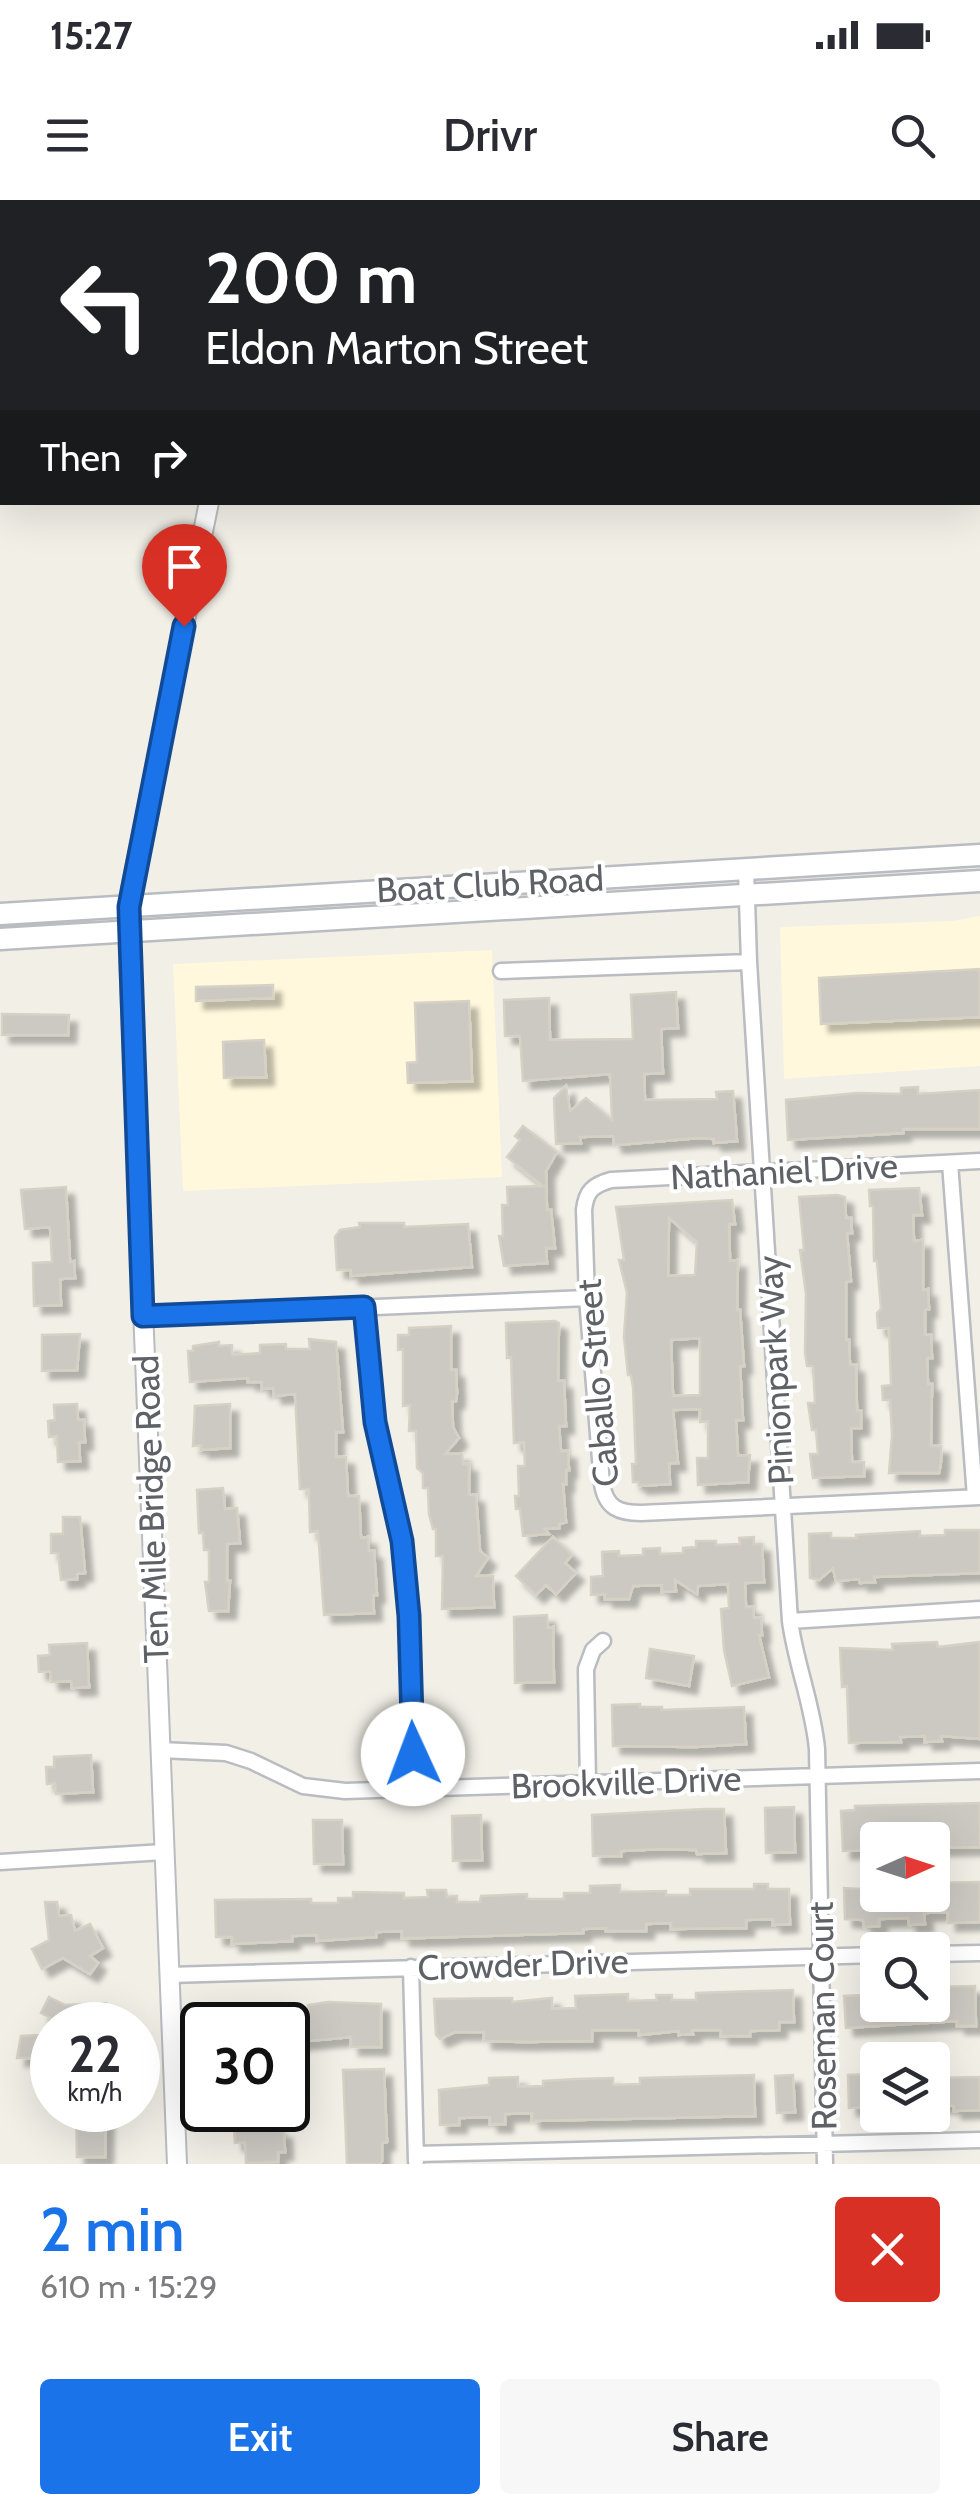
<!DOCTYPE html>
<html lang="en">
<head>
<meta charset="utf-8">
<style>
	:root { --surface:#fff; --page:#f7f7f7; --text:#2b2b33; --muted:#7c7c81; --accent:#1a73e8 }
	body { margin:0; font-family:Cabin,sans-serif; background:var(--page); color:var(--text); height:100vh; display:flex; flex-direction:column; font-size:38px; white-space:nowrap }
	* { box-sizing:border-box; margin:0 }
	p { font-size:32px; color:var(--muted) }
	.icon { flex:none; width:55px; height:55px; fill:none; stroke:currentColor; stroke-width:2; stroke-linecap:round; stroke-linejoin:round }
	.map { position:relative; height:1964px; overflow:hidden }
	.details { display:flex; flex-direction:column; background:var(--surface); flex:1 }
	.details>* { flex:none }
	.guide { position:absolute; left:0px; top:0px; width:980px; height:305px; box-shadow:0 10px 40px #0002; background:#202124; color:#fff; overflow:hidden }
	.needle { width:65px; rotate:87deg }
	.fabs { position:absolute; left:860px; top:1622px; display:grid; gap:20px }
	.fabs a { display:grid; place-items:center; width:90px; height:90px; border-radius:10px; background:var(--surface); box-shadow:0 10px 40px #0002; font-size:50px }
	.speed { position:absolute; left:30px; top:1802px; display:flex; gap:20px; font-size:50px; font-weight:700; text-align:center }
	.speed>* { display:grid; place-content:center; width:130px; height:130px; border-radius:50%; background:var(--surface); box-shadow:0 10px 40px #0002; line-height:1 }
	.speed small { font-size:25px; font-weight:400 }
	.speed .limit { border:5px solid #111; border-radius:15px; background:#fff; color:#111 }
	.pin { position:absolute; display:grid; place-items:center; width:85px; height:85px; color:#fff; margin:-102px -42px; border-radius:50% 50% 50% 0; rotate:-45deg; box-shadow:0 0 10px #0007 }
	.pin .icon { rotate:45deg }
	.me { position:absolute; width:110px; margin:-55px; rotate:358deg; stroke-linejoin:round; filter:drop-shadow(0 0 8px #0008) }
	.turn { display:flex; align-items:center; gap:35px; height:210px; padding:0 40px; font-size:45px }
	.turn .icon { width:130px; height:130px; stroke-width:2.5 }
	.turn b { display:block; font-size:70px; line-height:85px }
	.then { display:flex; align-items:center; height:95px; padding:0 40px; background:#0003; gap:20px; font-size:38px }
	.round { display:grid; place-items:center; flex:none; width:105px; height:105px; border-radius:10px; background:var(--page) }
	.head { display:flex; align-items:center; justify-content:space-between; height:170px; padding:0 40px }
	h1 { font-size:60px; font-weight:600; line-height:75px; color:var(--accent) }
	.button { display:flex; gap:20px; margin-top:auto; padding:20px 40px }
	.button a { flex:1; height:115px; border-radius:10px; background:var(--accent); color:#fff; font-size:40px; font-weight:600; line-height:115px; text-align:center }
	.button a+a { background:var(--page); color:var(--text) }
	.status { display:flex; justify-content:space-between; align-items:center; height:70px; padding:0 50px; background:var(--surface); direction:ltr }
	.status svg { height:28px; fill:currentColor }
	header { display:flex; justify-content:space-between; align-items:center; height:130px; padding:0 40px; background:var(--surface); font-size:45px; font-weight:600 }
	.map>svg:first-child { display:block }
	.commercial { fill:#fff8dd }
	.building { fill:#ccc9c3; stroke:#d6d1c4; stroke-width:2.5; fill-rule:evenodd; filter:url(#shadow) }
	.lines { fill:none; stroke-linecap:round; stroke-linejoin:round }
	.minor-casing { stroke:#b9bcc0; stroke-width:19 }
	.tertiary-casing { stroke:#b9bcc0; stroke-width:22 }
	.secondary-casing { stroke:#b9bdc2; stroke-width:25 }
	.minor { stroke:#fff; stroke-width:14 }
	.tertiary { stroke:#fff; stroke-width:18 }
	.secondary { stroke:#fff; stroke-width:20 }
	.route-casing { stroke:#114b97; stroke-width:25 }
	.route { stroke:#1a73e8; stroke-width:18 }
	.labels { text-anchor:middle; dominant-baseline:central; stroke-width:8; stroke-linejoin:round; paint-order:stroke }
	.street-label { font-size:35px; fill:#5e6267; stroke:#fff }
</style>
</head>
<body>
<div class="status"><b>15:27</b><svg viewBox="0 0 49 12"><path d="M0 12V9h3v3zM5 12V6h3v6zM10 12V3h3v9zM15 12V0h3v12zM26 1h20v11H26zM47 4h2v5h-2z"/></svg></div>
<header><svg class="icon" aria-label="menu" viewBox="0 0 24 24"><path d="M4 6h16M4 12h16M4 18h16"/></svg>Drivr<svg class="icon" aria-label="search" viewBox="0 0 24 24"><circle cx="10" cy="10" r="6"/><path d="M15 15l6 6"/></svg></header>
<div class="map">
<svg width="980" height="1964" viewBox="0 0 980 1964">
	<defs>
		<filter id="shadow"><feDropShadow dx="8" dy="8" stdDeviation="2.5" flood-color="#0004"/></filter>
	</defs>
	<rect width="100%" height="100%" fill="#f1efe6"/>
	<!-- commercial -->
	<path class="commercial" d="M980 716V866L784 879 780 727 953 721Z
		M492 750 502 977 183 991 173 764Z"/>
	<!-- building -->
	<path class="building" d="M980 769V817L821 824 819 778Z
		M273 785V798L196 801V787Z
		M676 792 678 828 661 829 663 873 644 874 645 900 717 899 716 892 733 891 737 941 714 943V939L699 938 617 945 614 944 613 936 580 937 581 943 556 944 554 898 566 886 570 911 586 898 612 920 610 874 523 881 520 836H505L504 800 549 798 550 840 633 839 631 795Z
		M469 801 472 881 408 883 407 863 417 862 415 803Z
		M2 814 69 815 68 835H2Z
		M264 840 266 877 224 878 223 842Z
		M918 887V894L980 890V929H903V933L788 940 786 900 857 893 901 894V888Z
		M523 926 557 952 546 971 547 1010H551L555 1048H546L547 1063 504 1066 499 1036H503L502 1005H508L507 987 543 986 507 957 520 940 515 936Z
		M66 987 70 1062 74 1061 75 1078 60 1079 61 1105 34 1106 33 1063 52 1062 50 1027 25 1029 21 990Z
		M919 988 922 1015H913L914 1041 923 1040V1090L928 1089 929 1109 925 1110V1135H931L932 1158H927L928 1184H932L931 1246H941V1262L939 1273H889L892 1235 890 1200H883L882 1186 891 1185 889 1128H878L877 1113 881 1109 877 1061H874L873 1006H870L869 990Z
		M837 995 845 997 846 1018H851L852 1033H847L851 1081 846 1082V1140H849L850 1165H856L857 1211H861V1228H851L852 1262H864V1276L813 1278 810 1254H818L816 1230H812L808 1203H815L813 1166H807L805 1153 806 1094 800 1050H804L799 997Z
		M732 1000 735 1024H729L730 1061 738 1060 737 1110H740L744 1166H740L743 1220H736L738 1256 750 1255 748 1282 698 1285 697 1258H708V1221L700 1222V1209L673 1210 678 1263H669L670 1284 639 1286 638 1282H633L632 1264H636L633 1187 631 1175H628L624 1137 627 1093 619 1060H624L616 1007ZM669 1018 697 1042 695 1075 668 1076ZM700 1138V1195L673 1196 671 1140Z
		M359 1023H404V1027L468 1024 472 1067 351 1076V1070H337L335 1037 340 1030 360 1027Z
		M555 1121 559 1123 558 1181H564L566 1226H559L561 1251H568L569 1270H566V1284H563L566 1322 559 1324V1328L545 1329 549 1334 523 1336 520 1308 516 1309 515 1296H519L518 1266H525L524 1242 514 1243 511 1157 507 1158 506 1123Z
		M451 1126V1170H456L457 1193 456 1201H452L453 1227 459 1238 445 1254H462L463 1264H469V1295H476L480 1351 488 1358 476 1376H493L494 1407 442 1409 443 1356H436V1329H433L429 1314 428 1288H423V1273L417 1268 416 1231H409L410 1205 403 1206V1149L398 1150V1135H409V1128Z
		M80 1134 77 1170 42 1171V1135Z
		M309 1139 336 1142 343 1232H336V1257H346L348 1296H359L361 1338 368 1337 369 1351H374L377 1395H373L374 1413 324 1415 318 1331 310 1332 309 1289H300L295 1194 274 1196 273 1188 262 1189V1182H248V1178L190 1182 188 1151H193V1146L219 1142V1146L232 1145V1155L260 1153V1145L286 1144V1149H310Z
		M77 1204 78 1220H84L85 1242H79L80 1261 58 1262 57 1236 49 1237 48 1221 55 1220 54 1205Z
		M230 1204V1248L201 1250V1245L193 1246 195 1206Z
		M223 1288 225 1309 237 1308 240 1343 227 1344V1381H230L228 1411H209L205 1382H209V1350H204L203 1333H199L197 1290Z
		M63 1317H80L85 1373 77 1374V1379L61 1380 58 1353H51V1334H63Z
		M945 1330H980V1373L874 1377 875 1382 860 1383 859 1379 836 1381 833 1368 819 1380 810 1378 809 1334 831 1333V1338H857L856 1335 920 1331V1336L945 1335Z
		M553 1337 572 1355 565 1363 576 1373 556 1394 546 1385 536 1395 516 1376Z
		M754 1337V1344H762L764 1382 745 1383 746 1407H753L754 1418H761L762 1435H759L769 1477 732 1486 724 1450 721 1409 729 1408 728 1384 698 1386 697 1394 675 1380 676 1391 662 1392V1385L633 1386 629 1399H605V1394L591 1395V1377L603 1376 602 1352 619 1351V1356L643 1355V1349L660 1348V1354L683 1353V1348L696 1347V1341H716V1345L740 1344 739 1338Z
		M547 1415 548 1428 553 1427 554 1482 515 1483 514 1417Z
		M937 1442 938 1447 980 1442V1539L941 1536 942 1541 925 1542V1536L900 1537 901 1542 849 1543 847 1486 842 1487 840 1448 893 1450 892 1444Z
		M87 1443 89 1487 72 1488 71 1481 51 1482 50 1471 39 1472 38 1456 50 1455 49 1445Z
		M650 1449 694 1456 689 1486 646 1478Z
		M640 1504V1507H662V1510L744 1507 746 1544 695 1547 613 1546 612 1505Z
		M91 1555 93 1592 56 1594 55 1583 47 1584 46 1567H54V1557Z
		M980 1603V1647L932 1648V1640H878V1650L843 1651 841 1611 855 1610V1606Z
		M794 1607 795 1652 766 1653 765 1608Z
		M705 1609H724L726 1653 697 1654 696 1650 662 1649 621 1651V1656H593L592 1615Z
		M481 1615 482 1660 453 1661 452 1616Z
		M313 1620H342L343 1664H314Z
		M980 1682V1722L948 1723V1712L924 1713 925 1724 909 1725 908 1718 879 1719V1726L864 1727 863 1720 845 1719 844 1688 878 1690V1695H932V1683Z
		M754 1684H768V1689H789L790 1724 773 1725V1719L746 1720V1728L671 1729V1723L646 1724V1731H606V1728L583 1729V1733L418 1738H402V1731L376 1732V1737L317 1741V1735L292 1736V1741L232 1744V1737H216L215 1700 311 1699V1703H338V1698H353V1692L404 1693V1698L428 1697 427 1690H446L447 1697 457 1696V1702H480L481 1696 527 1694V1699H564V1693H590V1686L620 1685V1692L666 1691V1695H690V1689H754Z
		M45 1702H57L59 1716 71 1715 75 1731 90 1724 103 1748 90 1756 98 1763 90 1774 63 1758 42 1769 32 1749 49 1740Z
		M975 1786 976 1826H957V1821L846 1828 844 1796 865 1795V1789L878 1788V1805H939L938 1787Z
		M793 1790 794 1822H779V1830L750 1831V1836H721V1830H692L693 1834 679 1835V1831L639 1835V1830H592V1841L524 1842 484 1841V1832H455L440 1839 436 1835 434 1799 512 1798V1802L552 1798V1809L576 1808 575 1796 628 1794V1801L657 1800 656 1795H672V1800H696V1793Z
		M49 1797 65 1805 106 1803 107 1820 61 1823 41 1813Z
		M328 1802 381 1804V1847H351V1837L288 1843V1825H223V1805L282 1803 283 1811 308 1810V1805Z
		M40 1835 41 1858H17L21 1836Z
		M384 1869 387 1942 382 1943V1961L379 1964H347L343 1870Z
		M878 1874V1907L849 1908 848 1875Z
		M754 1875 755 1916 532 1921V1913L505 1914V1924H490V1917L459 1918V1925H440L439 1890 489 1885V1878L518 1877V1887L543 1886V1881L577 1879 613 1878V1885L640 1884V1878Z
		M793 1875 795 1912 777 1913 775 1876Z
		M980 1877V1910L954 1911V1906L934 1904V1878Z
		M76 1910H106L105 1957H77Z
		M277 1926V1931H284L285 1952H278V1962L246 1963 245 1942 235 1943 234 1928Z"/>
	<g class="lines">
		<!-- minor casing -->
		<g class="minor-casing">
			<path id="minor" d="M746 669 749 762 790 1421C796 1465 813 1505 817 1549L825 1964
				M501 771 749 762
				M980 961 611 980C593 985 586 991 584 1010L587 1098 602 1284C606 1308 619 1313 641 1313L980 1297
				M950 963 975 1297
				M364 1107 375 1222 402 1341 406 1372 414 1588
				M143 1117 587 1098
				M790 1421 980 1409
				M160 1550 226 1553 251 1561 303 1586 345 1591 980 1571
				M588 1583 586 1469 593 1450 603 1441
				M0 1662 164 1652
				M932 1754 980 1753
				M411 1767 416 1961
				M169 1775 878 1755
				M416 1954 980 1940"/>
		</g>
		<!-- tertiary casing -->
		<g class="tertiary-casing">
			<path id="tertiary" d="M270 2 271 0
				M177 1964 128 731 131 689 209 302"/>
		</g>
		<!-- secondary casing -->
		<g class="secondary-casing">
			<path id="secondary" d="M0 714 980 655
				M0 739 980 681"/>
		</g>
		<!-- minor -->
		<use href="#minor" class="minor"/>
		<!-- tertiary -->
		<use href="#tertiary" class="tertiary"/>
		<!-- secondary -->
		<use href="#secondary" class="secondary"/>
	</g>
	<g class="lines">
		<!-- route casing -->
		<g class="route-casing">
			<path id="route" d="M184 426 129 707 143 1116 364 1107 375 1222 402 1341 409 1416 413 1554"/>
		</g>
		<!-- route -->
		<use href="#route" class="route"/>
	</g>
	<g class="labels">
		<!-- street labels -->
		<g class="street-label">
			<text transform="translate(490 684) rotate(-3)">Boat Club Road</text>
			<text transform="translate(784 971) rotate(-3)">Nathaniel Drive</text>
			<text transform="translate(775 1170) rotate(-93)">Pinionpark Way</text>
			<text transform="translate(597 1183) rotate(-95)">Caballo Street</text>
			<text transform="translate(151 1309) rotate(-92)">Ten Mile Bridge Road</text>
			<text transform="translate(626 1582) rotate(-2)">Brookville Drive</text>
			<text transform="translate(523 1764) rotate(-2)">Crowder Drive</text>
			<text transform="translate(822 1816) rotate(-91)">Roseman Court</text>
		</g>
	</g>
</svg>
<div class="fabs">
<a><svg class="needle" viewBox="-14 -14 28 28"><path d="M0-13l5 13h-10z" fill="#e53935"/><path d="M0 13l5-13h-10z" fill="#7c7c81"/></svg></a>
<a><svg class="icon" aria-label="search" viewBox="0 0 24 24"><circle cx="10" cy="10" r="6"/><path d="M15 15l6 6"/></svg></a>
<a><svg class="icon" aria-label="layers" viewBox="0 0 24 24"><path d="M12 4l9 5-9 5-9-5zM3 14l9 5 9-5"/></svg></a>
</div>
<div class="speed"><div>22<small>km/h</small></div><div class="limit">30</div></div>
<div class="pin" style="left:184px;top:426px;background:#d93025"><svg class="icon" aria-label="arrive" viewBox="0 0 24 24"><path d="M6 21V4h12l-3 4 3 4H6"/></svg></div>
<svg class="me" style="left:413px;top:1554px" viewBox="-20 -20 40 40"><circle r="19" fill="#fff"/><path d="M0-13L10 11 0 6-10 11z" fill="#1a73e8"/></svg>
<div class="guide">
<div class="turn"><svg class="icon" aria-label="left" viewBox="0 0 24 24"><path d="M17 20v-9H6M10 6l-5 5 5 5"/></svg><div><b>200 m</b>Eldon Marton Street</div></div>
<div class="then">Then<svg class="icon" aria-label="right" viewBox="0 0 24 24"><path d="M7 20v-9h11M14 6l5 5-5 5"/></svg></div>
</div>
</div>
<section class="details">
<div class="head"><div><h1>2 min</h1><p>610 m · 15:29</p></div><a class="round" style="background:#d93025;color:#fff"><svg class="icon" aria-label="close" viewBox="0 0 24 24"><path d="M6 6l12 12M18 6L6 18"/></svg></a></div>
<div class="button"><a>Exit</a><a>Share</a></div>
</section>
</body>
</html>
